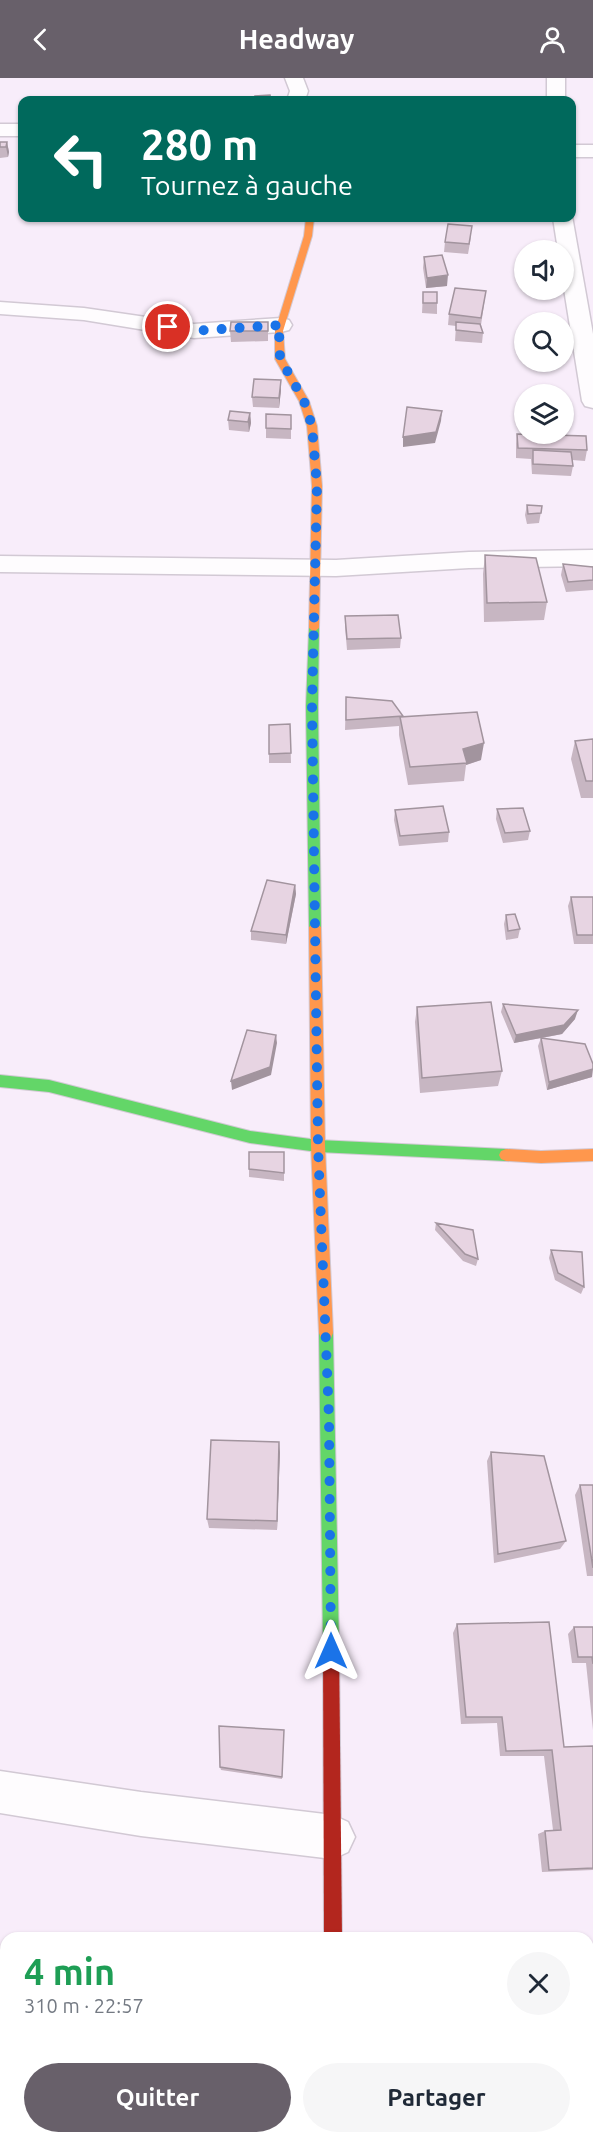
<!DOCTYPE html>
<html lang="fr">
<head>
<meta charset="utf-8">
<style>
	:root { --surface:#fff; --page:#f6f6f7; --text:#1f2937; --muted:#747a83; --accent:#68606a }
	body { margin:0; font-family:Ubuntu,sans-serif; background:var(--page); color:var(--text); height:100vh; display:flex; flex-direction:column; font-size:22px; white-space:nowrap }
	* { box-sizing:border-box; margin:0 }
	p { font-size:20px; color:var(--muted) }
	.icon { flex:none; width:33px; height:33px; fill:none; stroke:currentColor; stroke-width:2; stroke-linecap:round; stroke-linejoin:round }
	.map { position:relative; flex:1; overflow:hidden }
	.panel { position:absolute; left:0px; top:1854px; width:594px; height:212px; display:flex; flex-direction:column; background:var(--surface); border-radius:18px 18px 0 0; box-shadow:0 2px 4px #0004 }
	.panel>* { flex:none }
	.hud { position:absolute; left:18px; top:18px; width:558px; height:126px; border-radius:12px; box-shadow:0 2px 4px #0004; background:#00695c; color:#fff; overflow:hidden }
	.controls { position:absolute; left:514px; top:162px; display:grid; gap:12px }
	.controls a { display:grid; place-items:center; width:60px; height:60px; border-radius:50%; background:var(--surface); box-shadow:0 2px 4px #0004; font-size:30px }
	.pin { position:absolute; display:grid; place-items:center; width:51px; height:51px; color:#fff; margin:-26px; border:3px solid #fff; border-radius:50%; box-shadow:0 2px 6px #0007 }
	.me { position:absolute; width:66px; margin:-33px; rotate:0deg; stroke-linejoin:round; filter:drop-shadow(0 0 4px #0008) }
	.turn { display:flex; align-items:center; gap:21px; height:126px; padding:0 24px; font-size:27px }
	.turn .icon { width:78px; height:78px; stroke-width:2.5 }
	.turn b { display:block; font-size:42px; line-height:51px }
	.round { display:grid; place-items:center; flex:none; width:63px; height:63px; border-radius:32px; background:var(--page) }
	.overview { display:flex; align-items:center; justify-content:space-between; height:102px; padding:0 24px }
	h1 { font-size:36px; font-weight:600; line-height:45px; color:#1e9e55 }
	.action { display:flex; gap:12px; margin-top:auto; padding:12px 24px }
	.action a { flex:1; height:69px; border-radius:36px; background:var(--accent); color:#fff; font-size:24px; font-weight:600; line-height:69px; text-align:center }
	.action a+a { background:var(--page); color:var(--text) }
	header { display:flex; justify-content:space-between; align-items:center; height:78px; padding:0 24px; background:var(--accent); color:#fff; font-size:27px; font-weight:600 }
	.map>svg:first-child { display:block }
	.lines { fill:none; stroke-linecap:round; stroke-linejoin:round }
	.street-casing { stroke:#d2c9d4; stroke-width:3 }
	.fast-casing { stroke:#d2c9d4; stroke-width:2 }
	.slow-casing { stroke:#d2c9d4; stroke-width:2 }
	.jam-casing { stroke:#d2c9d4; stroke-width:2 }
	.street { fill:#fefcfe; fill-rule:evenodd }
	.fast { fill:#63d668; fill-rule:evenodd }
	.slow { fill:#ff974d; fill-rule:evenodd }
	.jam { fill:#b3261e; fill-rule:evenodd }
	.wall { fill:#c7b6c2 }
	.shaded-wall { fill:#a2949e }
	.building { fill:#e7d4e2; stroke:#a2949e; stroke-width:1.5 }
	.route { stroke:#1a73e8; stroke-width:10; stroke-dasharray:0 18 }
</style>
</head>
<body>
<header><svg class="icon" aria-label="back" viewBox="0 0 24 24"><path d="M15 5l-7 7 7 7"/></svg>Headway<svg class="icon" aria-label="person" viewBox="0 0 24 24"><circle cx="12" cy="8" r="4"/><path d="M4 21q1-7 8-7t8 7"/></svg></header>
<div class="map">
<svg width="593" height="2065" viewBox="0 0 593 2065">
	<rect width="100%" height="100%" fill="#f8edfa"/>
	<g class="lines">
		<!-- street casing -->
		<g class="street-casing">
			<path id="street" d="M285 0H303L308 13 305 22H287L290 13Z
				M547 0H565V22H547Z
				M0 46H22V58H0Z
				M572 67H593V79H572Z
				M572 138 593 256V330L585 328 582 323 564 211V172H558L553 140H572Z
				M0 224 84 230 194 246 281 240 289 242 292 247 289 252 281 254 194 260 84 242 0 236Z
				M593 472V488L469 490 336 498 0 494V478L336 482 469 474Z
				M0 1693 141 1714 333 1737 348 1744 355 1759 348 1774 333 1781 141 1758 0 1735Z
				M312 2060H360V2065H312Z"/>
		</g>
		<!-- fast casing -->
		<g class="fast-casing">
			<path id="fast" d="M314 546 319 550 318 628 321 849 315 854 309 849 306 628 309 550Z
				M0 997 49 1002 250 1053 318 1062 506 1071 511 1073 513 1077 511 1081 506 1083 318 1074 250 1065 49 1014 0 1009Z
				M326 1248 331 1250 333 1255 339 1568 337 1574 331 1576 325 1574 323 1568 319 1255 321 1250Z"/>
		</g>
		<!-- slow casing -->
		<g class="slow-casing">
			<path id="slow" d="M306 140H314L312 158 283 253 285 281 309 323 317 348 322 408 319 550 314 554 309 550 312 408 307 348 299 323 275 281V253L304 158Z
				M315 844 321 849 325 1068 333 1255 331 1260 326 1262 321 1260 319 1255 311 1068 309 849Z
				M506 1071 541 1073 593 1071V1083L541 1085 506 1083 501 1081 499 1077 501 1073Z"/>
		</g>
		<!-- jam casing -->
		<g class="jam-casing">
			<path id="jam" d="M331 1560 337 1562 339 1568 342 1860H324L323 1568 325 1562Z"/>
		</g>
		<!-- street -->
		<use href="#street" class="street"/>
		<!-- fast -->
		<use href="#fast" class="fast"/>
		<!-- slow -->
		<use href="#slow" class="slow"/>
		<!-- jam -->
		<use href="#jam" class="jam"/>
	</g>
	<!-- wall -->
	<path class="wall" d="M0 64H7L9 74 8 79 0 80Z
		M471 159 468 176 444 174 445 164Z
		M424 179 447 208 426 210 423 190Z
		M486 213 481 247 483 255 482 265 455 263 456 248 448 247 449 236Z
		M423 214 437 225V236L422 235Z
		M268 244V263L231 264 230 253Z
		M281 302V312L279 330 253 329 252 319Z
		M250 335 251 345 249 354 229 352 228 342Z
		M291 337V361L266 360V350Z
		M517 356 587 372 585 383 572 382 573 388 571 398 532 396 531 381 516 380V366Z
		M527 427 542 428 539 445 527 446 525 437Z
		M485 477 547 524 544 542 484 544 483 496Z
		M563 486 593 489V512L566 514 561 497Z
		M345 538 401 560 400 570 347 572 345 548Z
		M346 619 403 638V639L481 682 466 687 464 703 408 707 399 657V648L345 652Z
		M290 646 291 685H269V647Z
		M593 661V720H581L571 681 575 663Z
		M497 731 530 753 528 762 503 765 496 741Z
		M395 732 449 754 448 764 399 768 394 742Z
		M295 807 296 816 286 866 251 862V853Z
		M571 819H593V866H574L568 828Z
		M506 837 520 851 518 860 506 862 504 846Z
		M503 926 575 941 562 956 542 960 592 999 547 1012 538 968 541 960 514 965 501 934Z
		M417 929 502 993 498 1008 420 1015 415 944Z
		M284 1074V1103L249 1099V1091Z
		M436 1145 478 1181 476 1188 463 1183 435 1152Z
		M551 1172 584 1209 581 1216 555 1202 549 1180Z
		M280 1374 277 1452 209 1450 207 1441Z
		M491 1374 566 1463 560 1471 494 1485 487 1383Z
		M580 1407H593V1498H587L575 1417Z
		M457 1546 564 1669 593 1668V1792L542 1794 538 1756 545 1753 553 1752 544 1678H500L497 1645 461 1646 453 1555Z
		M574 1549H593V1652L586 1585H572L568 1556Z
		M284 1652 282 1701 221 1692 220 1689Z"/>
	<!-- shaded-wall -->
	<path class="shaded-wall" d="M7 64 9 74 8 79 6 69Z
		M262 140H287V141L262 144Z
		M448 197 447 208 426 210 427 200Z
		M281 302V312L279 330V320Z
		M442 333 441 343 435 365 403 369V359Z
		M250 335 251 345 249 354 248 344Z
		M484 665 481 682 466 687 463 671Z
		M295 807 296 816 286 866V857Z
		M578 932 575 941 562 956 514 965 516 957Z
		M276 957 277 965 271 997 232 1012 231 1003Z
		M593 991 592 999 547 1012 549 1004Z
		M279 1364 280 1374 277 1452V1443Z
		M244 2061 257 2065H243Z"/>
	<!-- building -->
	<path class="building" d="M270 17 271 22H256L255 18Z
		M0 64H7L6 69H0Z
		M448 146 472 148 469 166 445 164Z
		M442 177 448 197 427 200 424 179Z
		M455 210 486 213 481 240 449 236Z
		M423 214H437V225H423Z
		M231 244H268V253H230Z
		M456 244 480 246 483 255 456 252Z
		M254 301 281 302 279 320 252 319Z
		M407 329 442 333 436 354 403 359Z
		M230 333 250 335 248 344 228 342Z
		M266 336 291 337V351L266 350Z
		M517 356 586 358 587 372 518 370Z
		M533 372 571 374 573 388 533 386Z
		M527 427 542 428 541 435 528 436Z
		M485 477 536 480 547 524 487 525Z
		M563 486 593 489V502L568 504Z
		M398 537 401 560 347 561 345 538Z
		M346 619 392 623 403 638 346 642Z
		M477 634 484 665 463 671 467 685 410 689 400 639Z
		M290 646 291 675 269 676V647Z
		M593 661V703H586L575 663Z
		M443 728 449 754 400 758 395 732Z
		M523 730 530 753 505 755 497 731Z
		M267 802 295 807 286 857 251 853Z
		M571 819H593V857H577Z
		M515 836 520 851 508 853 506 837Z
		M491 924 502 993 422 1000 417 929Z
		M503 926 578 932 564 947 516 957Z
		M247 952 276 957 270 989 231 1003Z
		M541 960 585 966 593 986V991L549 1004Z
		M249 1074H284V1095L249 1091Z
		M436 1145 473 1152 478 1181 465 1176Z
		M551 1172 582 1174 584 1209 558 1195Z
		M211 1362 279 1364 277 1443 207 1441Z
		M491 1374 544 1378 566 1463 498 1476Z
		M580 1407H593V1490Z
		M549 1544 564 1669 593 1668V1790L549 1792 545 1753 561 1752 552 1672 506 1673 502 1639H466L457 1546Z
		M574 1549H593V1586L592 1579H578Z
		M219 1648 284 1652 282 1699 220 1689Z"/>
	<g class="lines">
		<!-- route -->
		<path class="route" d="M168 249 194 253 281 247 279 253 280 280 304 323 312 348 317 408 312 628 318 1068 329 1341 331 1573"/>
	</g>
</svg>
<div class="controls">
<a><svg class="icon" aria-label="sound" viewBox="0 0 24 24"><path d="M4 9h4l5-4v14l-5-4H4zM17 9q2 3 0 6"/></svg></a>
<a><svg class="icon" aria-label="search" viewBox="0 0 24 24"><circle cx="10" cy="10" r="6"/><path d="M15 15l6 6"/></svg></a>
<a><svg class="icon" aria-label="layers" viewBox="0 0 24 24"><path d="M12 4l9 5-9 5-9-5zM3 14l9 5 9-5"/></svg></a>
</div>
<div class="pin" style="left:168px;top:249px;background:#d93025"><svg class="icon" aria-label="arrive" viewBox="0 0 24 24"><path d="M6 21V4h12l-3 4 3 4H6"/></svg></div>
<svg class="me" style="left:331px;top:1573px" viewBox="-20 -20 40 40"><path d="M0-17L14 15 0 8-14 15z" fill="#1a73e8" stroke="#fff" stroke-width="4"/></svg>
<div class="hud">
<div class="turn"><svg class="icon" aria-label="left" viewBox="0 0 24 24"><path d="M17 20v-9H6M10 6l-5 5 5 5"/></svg><div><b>280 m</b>Tournez à gauche</div></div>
</div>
<section class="panel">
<div class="overview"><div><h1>4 min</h1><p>310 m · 22:57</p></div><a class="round"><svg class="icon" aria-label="close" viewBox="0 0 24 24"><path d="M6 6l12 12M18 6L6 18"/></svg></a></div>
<div class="action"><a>Quitter</a><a>Partager</a></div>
</section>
</div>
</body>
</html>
